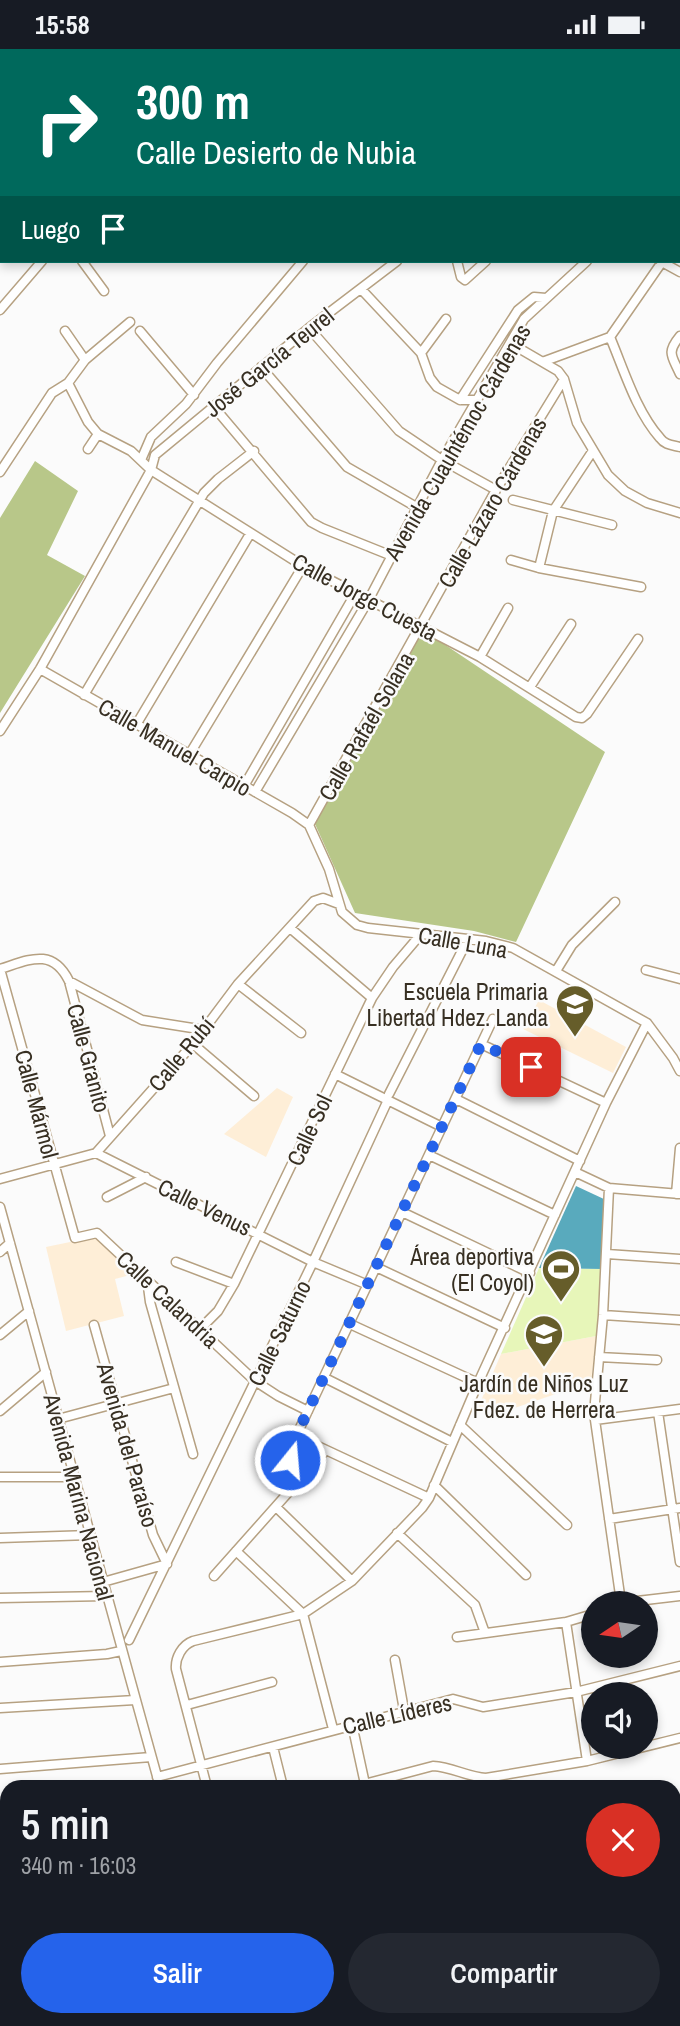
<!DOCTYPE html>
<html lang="es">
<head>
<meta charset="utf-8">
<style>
	:root { --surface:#171b24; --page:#242831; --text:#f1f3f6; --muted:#9ea1a6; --accent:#2563eb }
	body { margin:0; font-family:"Archivo Narrow",sans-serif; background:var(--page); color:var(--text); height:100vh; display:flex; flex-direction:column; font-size:26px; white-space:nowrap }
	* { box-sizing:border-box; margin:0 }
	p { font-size:23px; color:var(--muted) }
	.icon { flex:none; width:38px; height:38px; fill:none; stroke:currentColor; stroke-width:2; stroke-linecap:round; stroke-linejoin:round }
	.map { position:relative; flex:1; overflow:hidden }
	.panel { position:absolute; left:0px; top:1731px; width:681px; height:247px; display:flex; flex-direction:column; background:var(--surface); border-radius:21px 21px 0 0; box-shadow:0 4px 10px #0003 }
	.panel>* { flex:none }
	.top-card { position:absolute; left:0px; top:0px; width:681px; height:214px; box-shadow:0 4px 10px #0003; background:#00695c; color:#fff; overflow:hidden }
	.needle { width:46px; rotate:257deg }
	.controls { position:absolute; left:581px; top:1542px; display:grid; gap:14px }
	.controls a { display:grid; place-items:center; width:77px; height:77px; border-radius:50%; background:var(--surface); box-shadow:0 4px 10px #0003; font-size:35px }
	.pin { position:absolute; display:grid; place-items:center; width:60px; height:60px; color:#fff; margin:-30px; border-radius:14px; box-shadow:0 4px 10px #0006 }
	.me { position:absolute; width:77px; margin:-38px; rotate:17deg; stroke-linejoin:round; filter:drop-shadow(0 0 5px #0008) }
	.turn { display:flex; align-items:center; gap:24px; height:147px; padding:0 21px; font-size:32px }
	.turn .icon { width:91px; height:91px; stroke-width:2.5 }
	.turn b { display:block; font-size:49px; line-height:60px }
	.then { display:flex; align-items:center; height:66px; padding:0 21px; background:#0003; gap:14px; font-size:26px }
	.round { display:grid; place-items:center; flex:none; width:74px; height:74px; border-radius:37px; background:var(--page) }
	.summary { display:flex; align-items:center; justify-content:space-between; height:119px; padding:0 21px }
	h1 { font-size:42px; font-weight:600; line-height:52px }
	.cta { display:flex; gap:14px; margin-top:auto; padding:14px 21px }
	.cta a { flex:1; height:80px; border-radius:42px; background:var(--accent); color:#fff; font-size:28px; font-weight:600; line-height:80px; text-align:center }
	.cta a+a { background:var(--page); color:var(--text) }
	.status { display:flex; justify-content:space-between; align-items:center; height:49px; padding:0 35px; background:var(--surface); direction:ltr }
	.status svg { height:19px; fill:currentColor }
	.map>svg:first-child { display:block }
	.built { fill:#feeed7 }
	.green { fill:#e7f6b9 }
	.forest { fill:#b8c789 }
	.water { fill:#59aabd }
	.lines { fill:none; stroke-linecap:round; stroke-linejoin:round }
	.street-casing { stroke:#b6a182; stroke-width:11 }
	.street { stroke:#fff; stroke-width:8 }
	.route { stroke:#2563eb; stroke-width:12; stroke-dasharray:0 21.6 }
	.labels { text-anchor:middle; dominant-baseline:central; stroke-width:5; stroke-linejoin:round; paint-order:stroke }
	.street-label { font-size:23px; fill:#372f22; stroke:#fbfbfb }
	.poi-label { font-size:23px; fill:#372f22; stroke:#fbfbfb; text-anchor:end }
</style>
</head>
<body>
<div class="status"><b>15:58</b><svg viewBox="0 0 49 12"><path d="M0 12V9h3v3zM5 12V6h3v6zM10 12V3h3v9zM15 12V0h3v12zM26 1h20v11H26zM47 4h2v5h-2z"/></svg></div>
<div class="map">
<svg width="680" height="1977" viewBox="0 0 680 1977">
	<rect width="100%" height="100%" fill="#fbfbfb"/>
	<!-- built -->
	<path class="built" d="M539 951 626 998 613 1024 523 980Z
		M277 1039 293 1048 266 1108 224 1085Z
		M94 1188 134 1225 115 1230 124 1267 66 1282 46 1198Z
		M596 1287 591 1333 503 1363 477 1361 501 1305Z"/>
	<!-- green -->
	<path class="green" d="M539 1219 602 1220 596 1287 501 1305Z"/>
	<!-- forest -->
	<path class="forest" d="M35 412 78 442 47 506 85 527 0 664V469Z
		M423 581 605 703 516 893 474 882 355 864 315 775Z
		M487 1970 490 1974 484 1977H328L324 1971Z"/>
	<!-- water -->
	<path class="water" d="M576 1137 606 1151 602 1220 539 1219Z"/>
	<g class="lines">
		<!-- street casing -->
		<g class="street-casing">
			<path id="street" d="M98 0 100 2
				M363 0 365 2
				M275 2 278 0
				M320 2 322 0
				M679 99 680 97
				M679 145 680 146
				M0 174 2 175
				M679 204H680
				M82 212 104 242
				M457 212 461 228 465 231 486 212
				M660 212 680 223
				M361 240 421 304 430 329 437 338 460 351H477
				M0 261 42 212
				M309 279 399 382 442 411 496 441
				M65 282 85 311
				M140 282 194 346
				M680 287C666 304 672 307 680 325
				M610 288C624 321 636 362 660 389 665 396 672 396 680 398
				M510 294 558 322 564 330 577 374 608 426 625 442 647 454 680 464
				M421 304 446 270
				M545 312 610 288 662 213
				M261 318 347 418 418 459
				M68 334 88 373 98 385 131 402 151 421 303 517 480 608 576 668 582 669 587 665 638 590
				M460 351 518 261 534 248 546 249
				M214 358 311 473 322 479 392 507
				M88 400 98 385
				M141 411 151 388 186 355 217 314 303 212
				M0 423 52 344 68 334 85 311 130 273
				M513 451 612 476
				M511 511 539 519 641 538
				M539 519 553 462 592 403
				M480 608 508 559
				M40 620 292 764 309 776
				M530 638 571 575
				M84 646 204 444 218 430 254 402
				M136 676 250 485
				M0 682 40 620 151 421 155 406 309 279 397 212
				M189 706 303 517
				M244 737 355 545
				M255 743 368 552 442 411 524 270 587 212
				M309 776 496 441 564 330
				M309 776 329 820 342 863 357 876 368 879 486 892 513 899 647 974 673 1009 680 1022
				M290 879 372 949
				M0 920 75 1189 97 1184 255 1332 278 1347 308 1362
				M0 920C29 911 52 898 69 932L110 1087
				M646 921 680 930
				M556 922 572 896 615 853
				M69 932 142 971 205 981
				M238 935 301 984
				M193 995 254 1047
				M481 995 606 1054
				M335 1025 442 1078
				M389 1045 468 890
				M456 1050 580 1112
				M96 1104 313 1213 368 1236
				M429 1106 555 1166
				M575 1123 609 1139 680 1145
				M0 1130 96 1104 193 995 238 935 314 852 323 849 339 855
				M609 1139 603 1266 595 1353V1371L621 1553
				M676 1145 680 1099
				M107 1148 146 1128
				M0 1158 160 1738
				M402 1163 530 1224
				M0 1203 10 1194
				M607 1205 680 1210
				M176 1213 234 1235
				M376 1218 505 1279
				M147 1230 150 1253 193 1405
				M603 1266 680 1271
				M350 1275 478 1334
				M94 1276 153 1486 167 1515
				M200 1280 218 1262 234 1235 372 949 393 918 421 885
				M0 1286 29 1262
				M599 1308 657 1311
				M325 1329 452 1393
				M0 1362 46 1323
				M658 1363 680 1513
				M58 1370 174 1339
				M595 1371 680 1360
				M460 1376 567 1476
				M296 1387 429 1449
				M0 1428H74
				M302 1430 290 1411 289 1402 493 970
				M434 1436 526 1526
				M276 1458 352 1532
				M609 1470 680 1459
				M397 1484 475 1556 485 1584
				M0 1489 90 1486
				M236 1502 303 1565 333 1680
				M214 1527 326 1401
				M103 1533 167 1515
				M0 1549 106 1547
				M620 1554 680 1547
				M566 1573 587 1712
				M457 1588 566 1573 593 1565
				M129 1591 313 1213 388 1051
				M395 1611 404 1661
				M0 1613 107 1605 121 1602
				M187 1656 272 1633
				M0 1659 135 1651
				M352 1675 365 1735
				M273 1698 283 1738
				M0 1720 151 1708
				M157 1728 453 1650 483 1658 576 1643 680 1617
				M207 1738 176 1620C175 1609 182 1596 193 1592L303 1565 352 1532 422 1459 429 1449 478 1334 606 1054 647 974
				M353 1738 433 1717C452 1718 468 1728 486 1729L587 1712 680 1689
				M674 1770 680 1769
				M674 1824 680 1821
				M0 1866 7 1876
				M674 1903 680 1901
				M674 1918 680 1931
				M674 1948 680 1961
				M0 1959 7 1961
				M79 1970 82 1977
				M222 1970 223 1977
				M282 1970 285 1977
				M152 1977 167 1970
				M257 1977 266 1970
				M509 1977 523 1970
				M661 1977 680 1968"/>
		</g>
		<!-- street -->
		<use href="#street" class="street"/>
	</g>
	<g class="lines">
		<!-- route -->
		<path class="route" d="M290 1411 289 1402 481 995 531 1018"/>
	</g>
	<!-- icons -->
	<defs>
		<g id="school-pin" transform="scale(2.0125)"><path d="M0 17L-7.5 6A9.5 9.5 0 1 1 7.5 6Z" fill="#665d2a" stroke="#fbfbfb"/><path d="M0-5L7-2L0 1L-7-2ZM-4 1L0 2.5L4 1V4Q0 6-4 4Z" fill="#fff"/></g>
		<g id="stadium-pin" transform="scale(2.0125)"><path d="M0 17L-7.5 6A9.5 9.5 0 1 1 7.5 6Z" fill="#665d2a" stroke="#fbfbfb"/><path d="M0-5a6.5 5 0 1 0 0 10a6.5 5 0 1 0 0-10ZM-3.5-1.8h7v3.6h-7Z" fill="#fff"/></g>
	</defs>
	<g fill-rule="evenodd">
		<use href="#school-pin" x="575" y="955"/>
		<use href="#stadium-pin" x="561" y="1220"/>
		<use href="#school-pin" x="544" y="1285"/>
	</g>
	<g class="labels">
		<!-- street labels -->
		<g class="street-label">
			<text transform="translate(269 313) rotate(-39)">José García Teurel</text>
			<text transform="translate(457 393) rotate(-60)">Avenida Cuauhtémoc Cárdenas</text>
			<text transform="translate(492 453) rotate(-60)">Calle Lázaro Cárdenas</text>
			<text transform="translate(365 548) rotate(28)">Calle Jorge Cuesta</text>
			<text transform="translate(366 677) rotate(-60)">Calle Rafaél Solana</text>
			<text transform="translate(175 698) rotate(30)">Calle Manuel Carpio</text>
			<text transform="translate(463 893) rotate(10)">Calle Luna</text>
			<text transform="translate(181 1005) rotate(-50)">Calle Rubí</text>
			<text transform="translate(89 1009) rotate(75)">Calle Granito</text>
			<text transform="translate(37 1055) rotate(75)">Calle Mármol</text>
			<text transform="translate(309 1081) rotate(-65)">Calle Sol</text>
			<text transform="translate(205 1158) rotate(26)">Calle Venus</text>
			<text transform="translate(168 1250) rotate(43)">Calle Calandria</text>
			<text transform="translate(279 1284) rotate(-64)">Calle Saturno</text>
			<text transform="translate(128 1396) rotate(74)">Avenida del Paraíso</text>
			<text transform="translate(79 1448) rotate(75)">Avenida Marina Nacional</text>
			<text transform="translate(397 1665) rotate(-13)">Calle Líderes</text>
		</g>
		<!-- poi labels -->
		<g class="poi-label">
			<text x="548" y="942">Escuela Primaria<tspan x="548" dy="26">Libertad Hdez. Landa</tspan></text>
			<text x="534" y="1207">Área deportiva<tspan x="534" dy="26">(El Coyol)</tspan></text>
			<text x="544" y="1334" text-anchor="middle">Jardín de Niños Luz<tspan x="544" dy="26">Fdez. de Herrera</tspan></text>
		</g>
	</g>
</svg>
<div class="controls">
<a><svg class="needle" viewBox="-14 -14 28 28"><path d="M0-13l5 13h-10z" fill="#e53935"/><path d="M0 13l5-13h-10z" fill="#9ea1a6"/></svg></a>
<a><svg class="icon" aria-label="sound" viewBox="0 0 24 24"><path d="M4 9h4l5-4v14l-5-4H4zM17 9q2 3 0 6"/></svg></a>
</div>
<div class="pin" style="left:531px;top:1018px;background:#d93025"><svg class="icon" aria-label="arrive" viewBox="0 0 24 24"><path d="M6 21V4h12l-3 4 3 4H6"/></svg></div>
<svg class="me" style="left:290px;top:1411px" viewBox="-20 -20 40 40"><circle r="17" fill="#2563eb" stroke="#fff" stroke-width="3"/><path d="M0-11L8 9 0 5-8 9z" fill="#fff"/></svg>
<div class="top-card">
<div class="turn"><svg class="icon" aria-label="right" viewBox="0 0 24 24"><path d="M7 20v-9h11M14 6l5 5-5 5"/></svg><div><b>300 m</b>Calle Desierto de Nubia</div></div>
<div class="then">Luego<svg class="icon" aria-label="arrive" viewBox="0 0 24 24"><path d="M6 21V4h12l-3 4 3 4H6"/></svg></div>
</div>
<section class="panel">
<div class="summary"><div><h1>5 min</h1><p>340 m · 16:03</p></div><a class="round" style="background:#d93025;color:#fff"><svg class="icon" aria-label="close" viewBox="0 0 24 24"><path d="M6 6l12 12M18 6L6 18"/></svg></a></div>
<div class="cta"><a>Salir</a><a>Compartir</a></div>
</section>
</div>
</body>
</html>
